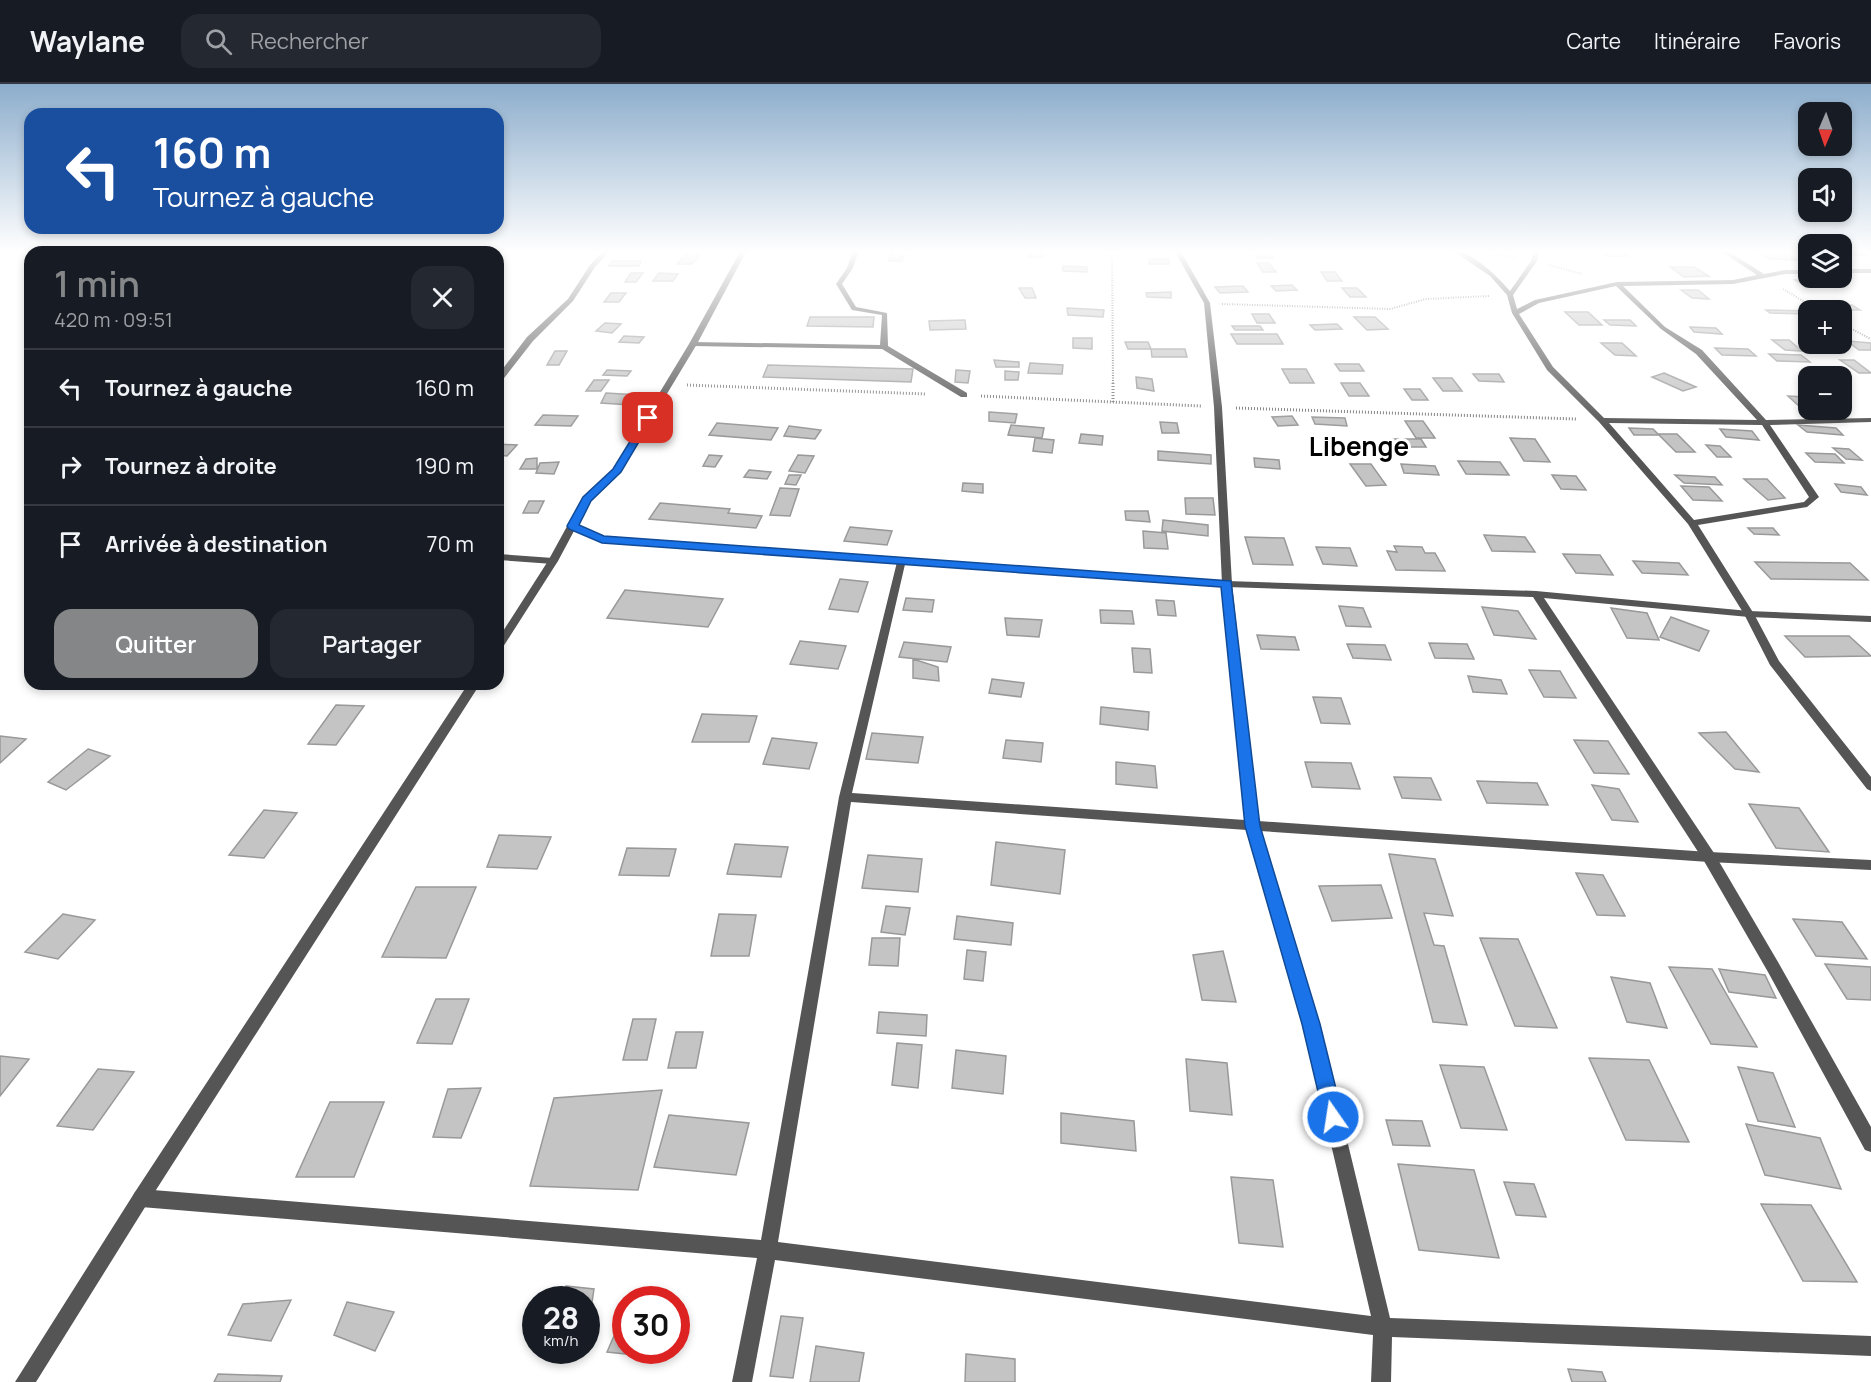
<!DOCTYPE html>
<html lang="fr">
<head>
<meta charset="utf-8">
<style>
	:root { --surface:#171b24; --page:#242831; --text:#f1f3f6; --muted:#9ea1a6; --line:#363941; --accent:#858687 }
	body { margin:0; font-family:Manrope,sans-serif; background:var(--page); color:var(--text); height:100vh; display:flex; flex-direction:column; font-size:22px; white-space:nowrap }
	* { box-sizing:border-box; margin:0 }
	p { font-size:20px; color:var(--muted) }
	.icon { flex:none; width:33px; height:33px; fill:none; stroke:currentColor; stroke-width:2; stroke-linecap:round; stroke-linejoin:round }
	.map { position:relative; flex:1; overflow:hidden }
	.panel { position:absolute; left:24px; top:162px; width:480px; height:444px; display:flex; flex-direction:column; background:var(--surface); border-radius:18px; box-shadow:0 3px 9px #0003 }
	.panel>* { flex:none }
	.guide { position:absolute; left:24px; top:24px; width:480px; height:126px; border-radius:18px; box-shadow:0 3px 9px #0003; background:#1a4fa0; color:#fff; overflow:hidden }
	.needle { width:39px; rotate:182deg }
	.tools { position:absolute; left:1798px; top:18px; display:grid; gap:12px }
	.tools a { display:grid; place-items:center; width:54px; height:54px; border-radius:12px; background:var(--surface); box-shadow:0 3px 9px #0003; font-size:30px }
	.speed { position:absolute; left:522px; top:1202px; display:flex; gap:12px; font-size:30px; font-weight:700; text-align:center }
	.speed>* { display:grid; place-content:center; width:78px; height:78px; border-radius:50%; background:var(--surface); box-shadow:0 3px 9px #0003; line-height:1 }
	.speed small { font-size:15px; font-weight:400 }
	.speed .limit { border:9px solid #d22; background:#fff; color:#111 }
	.pin { position:absolute; display:grid; place-items:center; width:51px; height:51px; color:#fff; margin:-26px; border-radius:12px; box-shadow:0 3px 9px #0006 }
	.me { position:absolute; width:66px; margin:-33px; rotate:347deg; stroke-linejoin:round; filter:drop-shadow(0 0 4px #0008) }
	.turn { display:flex; align-items:center; gap:21px; height:126px; padding:0 30px; font-size:27px }
	.turn .icon { width:78px; height:78px; stroke-width:2.5 }
	.turn b { display:block; font-size:42px; line-height:51px }
	.round { display:grid; place-items:center; flex:none; width:63px; height:63px; border-radius:18px; background:var(--page) }
	.summary { display:flex; align-items:center; justify-content:space-between; height:102px; padding:0 30px }
	h1 { font-size:36px; font-weight:600; line-height:45px; color:var(--accent) }
	.primary-button { display:flex; gap:12px; margin-top:auto; padding:12px 30px }
	.primary-button a { flex:1; height:69px; border-radius:18px; background:var(--accent); color:#fff; font-size:24px; font-weight:600; line-height:69px; text-align:center }
	.primary-button a+a { background:var(--page); color:var(--text) }
	ul { padding:0; list-style:none }
	li { display:flex; align-items:center; gap:18px; height:78px; padding:0 30px; border-top:2px solid var(--line) }
	li div { flex:1 }
	li b { display:block; font-size:22px }
	li em { font-style:normal }
	header { display:flex; align-items:center; gap:36px; box-sizing:border-box; height:84px; padding:0 30px; background:var(--surface); border-bottom:2px solid var(--line) }
	header strong { font-size:28px }
	nav { display:flex; gap:33px; margin-inline-start:auto; font-size:21px }
	.search { width:420px; height:54px; background:var(--page); display:flex; align-items:center; gap:15px; box-sizing:border-box; padding:0 21px; border-radius:18px; color:var(--muted); font-size:22px }
	.map>svg:first-child { display:block }
	.building { fill:#c4c4c4; stroke:#999; stroke-width:1.5 }
	.lines { fill:none; stroke-linecap:round; stroke-linejoin:round }
	.path-far1 { stroke:#777; stroke-width:2; stroke-dasharray:1 1.5; stroke-linecap:butt }
	.path { stroke:#777; stroke-width:3; stroke-dasharray:1 2; stroke-linecap:butt }
	.minor { fill:#555; fill-rule:evenodd }
	.tertiary { fill:#555; fill-rule:evenodd }
	.route { fill:#1a73e8; stroke:#114b97; stroke-width:1.5 }
	.labels { text-anchor:middle; dominant-baseline:central; stroke-width:6; stroke-linejoin:round; paint-order:stroke }
	.far-town-label { font-size:26px; font-weight:bold; fill:#000; stroke:#fff }
</style>
</head>
<body>
<header>
<strong>Waylane</strong>
<div class="search"><svg class="icon" aria-label="search" viewBox="0 0 24 24"><circle cx="10" cy="10" r="6"/><path d="M15 15l6 6"/></svg>Rechercher</div>
<nav><a>Carte</a><a>Itinéraire</a><a>Favoris</a></nav>
</header>
<div class="map">
<svg width="1871" height="1298" viewBox="0 0 1871 1298">
	<rect width="100%" height="100%" fill="#fff"/>
	<!-- building -->
	<path class="building" d="M892 166H905L902 177H889Z
		M1028 166 1043 167V173H1028Z
		M1602 166H1620L1627 172H1607Z
		M1856 166 1866 171H1842V167Z
		M1254 168H1268L1273 174H1258Z
		M686 169 701 170 692 180H677Z
		M1760 169H1786L1798 176 1770 175Z
		M1149 175H1169V180H1149Z
		M612 177H641L639 182H609Z
		M1257 179H1269L1276 188H1263Z
		M1063 182 1087 183V188L1063 187Z
		M1670 183H1694L1709 192 1684 193Z
		M1321 188H1335L1342 197H1327Z
		M631 189H643L636 198H625Z
		M659 189 678 190 673 197H653Z
		M1795 196H1825L1833 201H1803Z
		M1292 201 1297 206 1276 207 1271 202Z
		M1243 202 1248 208 1220 209 1215 203Z
		M1019 204H1032L1036 214H1025Z
		M1342 204H1357L1366 213H1350Z
		M1681 206H1698L1709 215 1692 214Z
		M1171 208V214L1147 213 1146 209Z
		M611 209H626L619 218H604Z
		M1822 221H1852L1860 226H1830Z
		M1067 224 1104 226 1103 233 1068 231Z
		M1766 226 1809 227V230L1770 229Z
		M1565 228H1588L1602 241H1579Z
		M1252 230H1269L1275 239H1257Z
		M810 233H874L873 243 807 242Z
		M1354 233H1375L1388 245 1367 246Z
		M965 236 966 245 930 246 929 237Z
		M1604 236H1630L1636 242 1610 241Z
		M605 239 621 240 612 249 596 247Z
		M1337 240 1342 245 1315 246 1310 241Z
		M1232 242H1260L1263 246H1235Z
		M1690 243 1716 244 1722 250 1694 248Z
		M1231 250H1277L1283 260H1237Z
		M624 252 644 253 639 259 619 258Z
		M1073 254H1092V265L1073 264Z
		M1772 256H1789L1802 267 1785 266Z
		M1847 257 1871 259V266H1859Z
		M1125 258H1148L1151 265H1128Z
		M1601 259H1622L1636 272 1615 271Z
		M1715 264 1748 265 1756 272 1722 271Z
		M1151 265H1185L1187 273H1152Z
		M555 267H567L559 281H547Z
		M1769 270 1801 271 1810 278 1777 277Z
		M994 276 1019 278V283H996Z
		M1840 276H1854L1871 289H1859Z
		M1030 279 1063 281 1062 290 1028 289Z
		M1335 280H1359L1364 287H1340Z
		M768 281 913 285 911 298 763 293Z
		M1282 285H1306L1314 299H1290Z
		M607 286 631 287 627 292 603 291Z
		M956 286 970 287 968 299 955 298Z
		M1005 287 1019 288 1018 296H1005Z
		M1664 289 1696 303 1683 307 1652 293Z
		M1473 290H1499L1504 298 1479 297Z
		M1136 293 1152 295 1154 307 1137 304Z
		M1433 294H1452L1462 307H1443Z
		M594 296H609L601 307H586Z
		M1341 299H1360L1369 312H1349Z
		M1404 305H1420L1428 316H1412Z
		M606 309 638 311 631 321 601 319Z
		M1788 312 1806 313 1809 315V323L1799 322Z
		M989 328 1017 330 1015 339 989 337Z
		M543 331 578 332 571 342 535 341Z
		M1292 332 1298 341 1278 342 1272 333Z
		M1312 333 1345 334 1347 342 1315 340Z
		M1405 337H1423L1435 354H1416Z
		M1160 338 1177 339 1179 349H1162Z
		M717 339 778 344 771 356 709 351Z
		M1011 341 1044 344 1042 354 1008 351Z
		M1798 341 1836 344 1843 351 1807 348Z
		M789 342 821 346 815 355 784 352Z
		M1629 344 1653 345 1659 351H1634Z
		M1720 345 1752 347 1759 356 1726 353Z
		M1081 350 1103 352 1102 361 1079 359Z
		M1658 350H1677L1695 368H1676Z
		M1035 354 1054 356 1052 369 1033 367Z
		M1510 354 1535 355 1550 378 1524 377Z
		M1389 355H1421L1426 363H1393Z
		M498 360 517 361 507 372 498 371Z
		M1706 361 1720 362 1731 373H1717Z
		M1833 364 1849 365 1862 376 1846 375Z
		M1158 367 1211 371V380L1158 376Z
		M1806 369 1835 370 1844 379 1815 378Z
		M709 371 722 372 715 383 703 382Z
		M798 371 814 372 805 389 789 387Z
		M537 374V385H520L526 375Z
		M1254 374 1279 376 1280 385 1255 383Z
		M1458 377 1500 378 1509 391 1466 390Z
		M559 378 554 390 536 389 540 379Z
		M1350 380H1371L1386 401 1366 402Z
		M1401 380 1435 382 1439 391 1404 389Z
		M749 386 771 388 767 395 744 393Z
		M789 391H801L796 401 785 400Z
		M1552 391 1576 392 1586 406 1561 405Z
		M1675 391 1715 393 1722 401 1684 399Z
		M1744 395H1767L1785 414 1768 416Z
		M963 399 983 400V409L962 407Z
		M1835 400 1861 403 1867 411 1841 408Z
		M1681 402 1709 403 1722 417 1693 416Z
		M780 404 799 405 790 432 770 431Z
		M1185 414H1213L1215 431 1186 430Z
		M529 417H544L538 429H523Z
		M660 419 730 425 728 429 762 432 756 444 649 435Z
		M1125 427H1148L1150 438 1126 436Z
		M1163 436 1208 441V452L1162 447Z
		M850 443 892 447 887 461 844 457Z
		M1748 444H1773L1779 451 1754 450Z
		M1143 447 1166 449 1168 465 1144 464Z
		M1484 451 1525 453 1535 468 1492 467Z
		M1245 453 1284 454 1293 481 1253 480Z
		M1394 462 1422 463 1425 469H1435L1445 487 1396 486 1387 467 1397 468Z
		M1316 463 1350 464 1357 482 1323 480Z
		M1563 470 1600 471 1613 491 1576 489Z
		M1633 477 1679 479 1688 491 1642 489Z
		M1755 478 1850 479 1868 496 1771 495Z
		M840 495 868 498 858 528 829 525Z
		M625 506 723 515 708 543 607 534Z
		M906 514 934 516 932 528 903 526Z
		M1156 516 1174 517 1176 532 1158 531Z
		M1339 522 1363 524 1371 543 1346 542Z
		M1482 523 1518 527 1536 555 1494 551Z
		M1611 524 1647 529 1659 556 1627 554Z
		M1100 526 1132 527 1134 540 1101 539Z
		M1671 533 1709 547 1699 567 1660 553Z
		M1005 534 1042 536 1039 553 1007 551Z
		M1257 551 1295 553 1299 566 1261 565Z
		M1785 552H1849L1871 572 1805 573Z
		M800 557 846 562 838 585 790 580Z
		M904 558 951 563 947 578 899 573Z
		M1429 559 1467 560 1474 575 1435 574Z
		M1347 560 1385 561 1391 576 1353 574Z
		M1132 564 1150 565 1152 589 1134 588Z
		M913 575 938 583 939 597 913 594Z
		M1529 586 1560 587 1576 614 1544 613Z
		M1468 592 1501 596 1507 610 1473 608Z
		M992 595 1024 599 1021 613 989 609Z
		M1313 613 1341 614 1350 640 1321 639Z
		M336 621 364 622 336 661 308 660Z
		M1101 623 1149 628 1148 646 1100 640Z
		M702 630 757 632 749 658H692Z
		M1726 648 1759 688 1735 685 1699 649Z
		M872 649 923 653 918 679 866 675Z
		M0 652 26 655 0 679Z
		M772 654 817 659 809 685 763 680Z
		M1006 656 1043 659 1041 678 1003 674Z
		M1574 656 1608 657 1629 690 1594 689Z
		M88 665 110 672 66 706 48 698Z
		M1116 678 1155 682 1157 704 1116 700Z
		M1305 678 1351 679 1360 705 1312 703Z
		M1394 693 1431 694 1441 716 1402 714Z
		M1477 697 1537 699 1548 721 1487 719Z
		M1592 701 1619 705 1638 738 1612 736Z
		M1749 720 1799 724 1829 768 1776 764Z
		M264 726 297 729 264 774 229 771Z
		M499 751 551 753 537 785 487 783Z
		M996 758 1065 766 1060 810 991 801Z
		M735 760 788 763 781 793 727 790Z
		M627 764 676 765 669 792 619 791Z
		M1389 770 1435 775 1453 832 1424 829 1434 861 1444 862 1467 941 1433 938Z
		M868 771 922 775 918 808 862 804Z
		M1576 789 1603 791 1625 832 1597 831Z
		M1381 801 1392 834 1332 837 1319 802Z
		M416 803H476L446 874 382 873Z
		M886 822 910 824 905 851 881 848Z
		M63 830 95 836 58 875 25 868Z
		M719 830 756 831 749 872H711Z
		M957 832 1013 839 1011 861 954 855Z
		M1793 835 1842 838 1867 875 1816 872Z
		M872 854H900L898 882 869 881Z
		M1480 854 1518 855 1557 944 1515 942Z
		M967 866 986 868 983 897 964 895Z
		M1223 867 1236 918 1202 916 1193 871Z
		M1825 880 1871 883V916L1847 915Z
		M1669 883 1712 885 1757 963 1711 960Z
		M1719 885 1765 891 1776 914 1729 908Z
		M1611 893 1650 899 1667 944 1627 938Z
		M436 915H469L452 960 417 959Z
		M879 928 927 931 926 952 877 949Z
		M633 935H656L647 976H623Z
		M676 948H703L696 984H668Z
		M897 959 922 961 918 1004 892 1001Z
		M956 966 1006 972 1003 1010 952 1004Z
		M0 972 29 975 0 1012Z
		M1589 974 1649 976 1689 1058 1626 1056Z
		M1186 975 1227 979 1232 1031 1190 1027Z
		M1440 981 1484 983 1507 1046 1461 1044Z
		M1738 983 1773 989 1795 1043 1758 1037Z
		M98 985 134 988 93 1046 57 1042Z
		M481 1004 461 1054 433 1053 448 1005Z
		M662 1006 638 1106 530 1102 554 1014Z
		M330 1018H384L354 1093H296Z
		M1061 1029 1134 1037 1136 1067 1061 1059Z
		M669 1031 749 1039 736 1091 654 1083Z
		M1386 1036 1422 1037 1430 1062 1393 1061Z
		M1746 1040 1820 1054 1841 1105 1765 1091Z
		M1398 1080 1474 1086 1499 1174 1419 1166Z
		M1231 1093 1273 1096 1283 1163 1239 1159Z
		M1504 1098 1534 1100 1546 1133 1516 1131Z
		M1761 1120 1811 1121 1857 1198 1803 1197Z
		M566 1202 594 1205 587 1251 586 1215H564Z
		M291 1216 271 1257 228 1251 243 1220Z
		M347 1218 394 1228 375 1267 334 1251Z
		M626 1224V1266H636L635 1271 607 1268Z
		M781 1232 803 1234 793 1294 770 1292Z
		M816 1262 864 1269 859 1298H810Z
		M966 1270 1015 1275V1298H965Z
		M1568 1285 1602 1288 1606 1298H1572Z
		M218 1290 282 1292 280 1298H214Z"/>
	<g class="lines">
		<!-- path-far1 -->
		<path class="path-far1" d="M1112 166 1113 300
			M1493 170 1518 174
			M1549 181 1582 190
			M1783 205 1818 226
			M1222 220 1390 225 1426 215 1489 212
			M1842 240 1871 255"/>
		<!-- path -->
		<path class="path" d="M1113 299V318
			M687 301 926 310
			M981 312 1201 322
			M1236 324 1576 335"/>
		<!-- minor -->
		<path class="minor" d="M604 166H611L595 183 573 217 533 257 501 298H498V291L527 253 568 215 590 181Z
			M853 166H859L853 184 842 200 856 223 887 229 888 262 967 309V313H961L882 265 693 262 689 260 693 258 880 261 882 231 852 226 836 200 847 184Z
			M1174 166H1180L1210 219 1222 323 1232 500 1258 737 1709 768 1871 776V786L1709 778 1260 747 1319 940 1390 1234 1871 1252V1272L1392 1253 1391 1298H1371L1373 1251 775 1176 752 1298H732L757 1174 141 1123 135 1120 132 1114 135 1108 141 1105 761 1156 839 713 898 474H904L906 476 852 709 1245 736 1222 500 1214 323 1204 219ZM851 718 1247 746 1303 940 1371 1232 778 1158Z
			M1452 166C1471 166 1498 193 1510 207L1531 177 1534 166H1540L1537 177 1513 211 1517 225 1535 216 1617 198 1733 196 1757 191 1719 166H1726L1764 190 1785 186H1809V190H1785L1733 200 1623 202 1665 243 1702 266 1766 336 1871 334V338L1770 341 1819 413 1807 423 1698 441 1754 530 1779 577 1871 693V707L1867 705 1770 581 1744 530 1688 440 1599 338 1547 286 1512 229 1507 211 1490 192ZM1616 202 1661 245 1696 270 1757 336 1604 334 1553 283 1519 230 1539 219ZM1609 339 1762 341 1809 413 1804 418 1694 436Z
			M1842 185H1871V189H1842Z
			M498 470 553 474 558 477 553 480 498 476Z"/>
		<!-- tertiary -->
		<path class="tertiary" d="M741 166H747L697 260 621 386 591 416 577 441 604 452 1227 497 1536 507 1749 527 1871 532V538L1749 533 1544 514 1714 769 1778 878 1871 1043V1068L1865 1066 1768 888 1704 777 1533 513 1227 503 602 458 574 447 558 477 503 563 498 566V555L548 477 582 415 614 384 689 260Z
			M468 600H480L147 1120 36 1298H15L135 1108Z"/>
	</g>
	<!-- sky -->
	<linearGradient id="sky" x2="0" y2="1"><stop stop-color="#8cadcc"/><stop offset="0.48" stop-color="#fff"/><stop offset="1" stop-color="#fff" stop-opacity="0"/></linearGradient>
	<rect width="1871" height="348" fill="url(#sky)"/>
	<!-- route -->
	<path class="route" d="M645 333 653 334 621 388 591 417 579 441 604 452 1231 497 1260 742 1320 940 1343 1033 1340 1040 1333 1042 1326 1040 1324 1033 1302 940 1245 742 1221 503 602 459 569 445 567 442 583 413 613 385Z"/>
	<g class="labels">
		<!-- far-town labels -->
		<g class="far-town-label">
			<text x="1359" y="362">Libenge</text>
		</g>
	</g>
</svg>
<div class="tools">
<a><svg class="needle" viewBox="-14 -14 28 28"><path d="M0-13l5 13h-10z" fill="#e53935"/><path d="M0 13l5-13h-10z" fill="#9ea1a6"/></svg></a>
<a><svg class="icon" aria-label="sound" viewBox="0 0 24 24"><path d="M4 9h4l5-4v14l-5-4H4zM17 9q2 3 0 6"/></svg></a>
<a><svg class="icon" aria-label="layers" viewBox="0 0 24 24"><path d="M12 4l9 5-9 5-9-5zM3 14l9 5 9-5"/></svg></a>
<a>+</a>
<a>−</a>
</div>
<div class="speed"><div>28<small>km/h</small></div><div class="limit">30</div></div>
<div class="pin" style="left:648px;top:334px;background:#d93025"><svg class="icon" aria-label="arrive" viewBox="0 0 24 24"><path d="M6 21V4h12l-3 4 3 4H6"/></svg></div>
<svg class="me" style="left:1333px;top:1033px" viewBox="-20 -20 40 40"><circle r="17" fill="#1a73e8" stroke="#fff" stroke-width="3"/><path d="M0-11L8 9 0 5-8 9z" fill="#fff"/></svg>
<div class="guide">
<div class="turn"><svg class="icon" aria-label="left" viewBox="0 0 24 24"><path d="M17 20v-9H6M10 6l-5 5 5 5"/></svg><div><b>160 m</b>Tournez à gauche</div></div>
</div>
<section class="panel">
<div class="summary"><div><h1>1 min</h1><p>420 m · 09:51</p></div><a class="round"><svg class="icon" aria-label="close" viewBox="0 0 24 24"><path d="M6 6l12 12M18 6L6 18"/></svg></a></div>
<ul>
<li><svg class="icon" aria-label="left" viewBox="0 0 24 24"><path d="M17 20v-9H6M10 6l-5 5 5 5"/></svg><div><b>Tournez à gauche</b></div><em>160 m</em></li>
<li><svg class="icon" aria-label="right" viewBox="0 0 24 24"><path d="M7 20v-9h11M14 6l5 5-5 5"/></svg><div><b>Tournez à droite</b></div><em>190 m</em></li>
<li><svg class="icon" aria-label="arrive" viewBox="0 0 24 24"><path d="M6 21V4h12l-3 4 3 4H6"/></svg><div><b>Arrivée à destination</b></div><em>70 m</em></li>
</ul>
<div class="primary-button"><a>Quitter</a><a>Partager</a></div>
</section>
</div>
</body>
</html>
